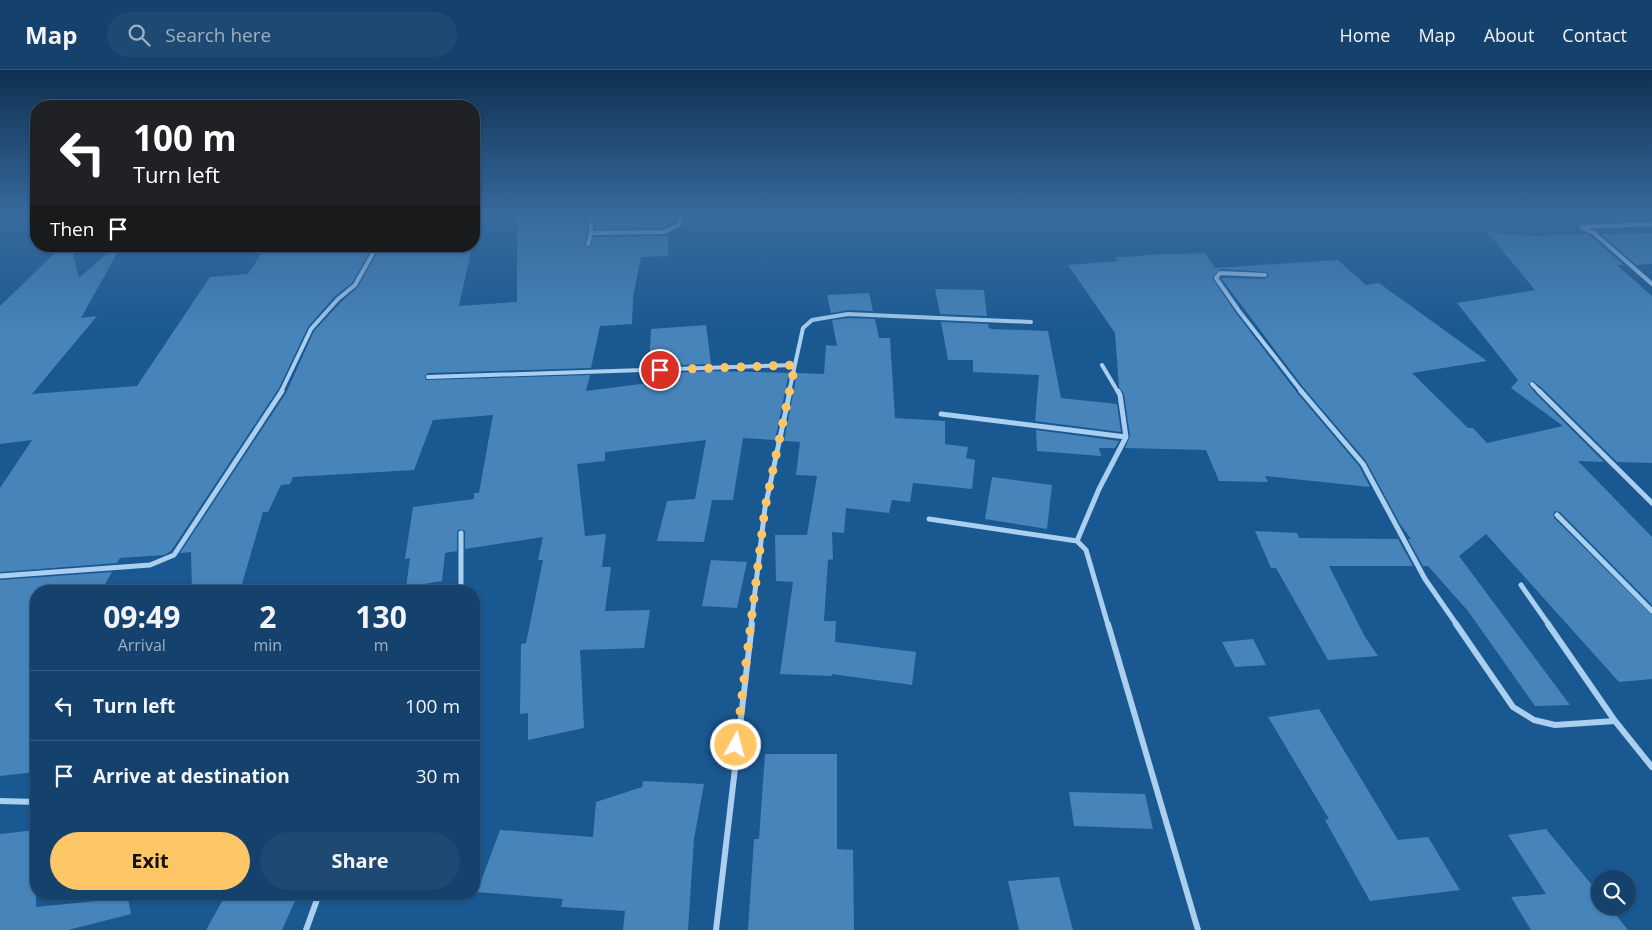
<!DOCTYPE html>
<html lang="en">
<head>
<meta charset="utf-8">
<style>
	:root { --surface:#14426d; --page:#1d4972; --text:#f1f3f6; --muted:#9db0c2; --line:#335b80; --accent:#ffc667 }
	body { margin:0; font-family:"Open Sans",sans-serif; background:var(--page); color:var(--text); height:100vh; display:flex; flex-direction:column; font-size:19px; white-space:nowrap }
	* { box-sizing:border-box; margin:0 }
	p { font-size:16px; color:var(--muted) }
	.icon { flex:none; width:28px; height:28px; fill:none; stroke:currentColor; stroke-width:2; stroke-linecap:round; stroke-linejoin:round }
	.map { position:relative; flex:1; overflow:hidden }
	.side { position:absolute; left:30px; top:515px; width:450px; height:315px; display:flex; flex-direction:column; background:var(--surface); border-radius:20px; box-shadow:0 1px 4px #0004,0 0 0 1px var(--line) }
	.side>* { flex:none }
	.banner { position:absolute; left:30px; top:30px; width:450px; height:152px; border-radius:20px; box-shadow:0 1px 4px #0004,0 0 0 1px var(--line); background:#202124; color:#fff; overflow:hidden }
	.buttons { position:absolute; left:1591px; top:800px; display:grid; gap:10px }
	.buttons a { display:grid; place-items:center; width:45px; height:45px; border-radius:50%; background:var(--surface); box-shadow:0 1px 4px #0004,0 0 0 1px var(--line); font-size:25px }
	.pin { position:absolute; display:grid; place-items:center; width:42px; height:42px; color:#fff; margin:-21px; border:2px solid #fff; border-radius:50%; box-shadow:0 1px 5px #0007 }
	.me { position:absolute; width:55px; margin:-28px; rotate:7deg; stroke-linejoin:round; filter:drop-shadow(0 0 4px #0008) }
	.turn { display:flex; align-items:center; gap:18px; height:105px; padding:0 20px; font-size:22px }
	.turn .icon { width:65px; height:65px; stroke-width:2.5 }
	.turn b { display:block; font-size:35px; line-height:42px }
	.then { display:flex; align-items:center; height:48px; padding:0 20px; background:#0003; gap:10px; font-size:19px }
	.eta { display:flex; justify-content:space-evenly; align-items:center; height:85px; text-align:center }
	.eta b { font-size:30px; font-weight:700; line-height:35px }
	.action { display:flex; gap:10px; margin-top:auto; padding:10px 20px }
	.action a { flex:1; height:58px; border-radius:30px; background:var(--accent); color:#111; font-size:20px; font-weight:700; line-height:58px; text-align:center }
	.action a+a { background:var(--page); color:var(--text) }
	ul { padding:0; list-style:none }
	li { display:flex; align-items:center; gap:15px; height:70px; padding:0 20px; border-top:1px solid var(--line) }
	li div { flex:1 }
	li b { display:block; font-size:19px }
	li em { font-style:normal }
	header { display:flex; align-items:center; gap:30px; box-sizing:border-box; height:70px; padding:0 25px; background:var(--surface); border-bottom:1px solid var(--line) }
	header strong { font-size:24px }
	nav { display:flex; gap:28px; margin-inline-start:auto; font-size:18px }
	.search { width:350px; height:45px; background:var(--page); display:flex; align-items:center; gap:12px; box-sizing:border-box; padding:0 18px; border-radius:28px; color:var(--muted); font-size:19px }
	.map>svg:first-child { display:block }
	.building { fill:#4784ba }
	.lines { fill:none; stroke-linecap:round; stroke-linejoin:round }
	.street-far2 { stroke:#aacfef; stroke-width:4 }
	.street-far1 { stroke:#aacfef; stroke-width:5 }
	.street { stroke:#aacfef; stroke-width:6 }
	.route { stroke:#ffc667; stroke-width:9; stroke-dasharray:0 16.2 }
</style>
</head>
<body>
<header>
<strong>Map</strong>
<div class="search"><svg class="icon" aria-label="search" viewBox="0 0 24 24"><circle cx="10" cy="10" r="6"/><path d="M15 15l6 6"/></svg>Search here</div>
<nav><a>Home</a><a>Map</a><a>About</a><a>Contact</a></nav>
</header>
<div class="map">
<svg width="1652" height="860" viewBox="0 0 1652 860">
	<rect width="100%" height="100%" fill="#1a5891"/>
	<!-- building -->
	<path class="building" d="M517 144H586L587 163 584 174 588 178 591 175 594 167 664 166 668 164V186L641 187 633 227 632 254 600 256 591 298 428 303 425 306 426 310 590 305 586 321 648 313 649 304 711 301 789 303 775 370 743 368 733 430H712L704 472 657 471 667 431 695 429 706 370 605 382V391L577 394 585 466 606 464 602 497H611L605 541 650 540 644 578 580 580 584 658 528 670V643L520 644 521 574 526 573 543 490H538L543 467 465 479V461L459 459 457 463V481L445 483 442 511 406 517 410 488 405 489 413 437 474 429V423H479L493 345 433 350 414 400 293 407 290 414 281 415 268 442H263L240 521H192L191 482 180 483 286 323 314 261 341 232 358 217 378 181H471L459 236 517 232Z
		M594 144H669V156L663 158 595 159Z
		M1487 162 1529 166 1588 164 1624 195H1617L1652 226V393L1617 392 1542 318 1533 311 1528 314 1536 324 1604 392 1578 391 1652 467V535L1560 442 1555 441 1553 444 1554 448 1652 545V609L1619 612 1486 464 1459 486 1570 635 1535 636 1468 541 1428 496H1423L1408 469H1411L1400 454 1366 391 1303 317 1221 208 1265 209 1269 206 1267 202 1220 199 1212 208 1236 243 1298 324 1359 396 1370 417 1265 406 1268 412 1219 411 1206 380 1125 378 1130 366 1124 324 1119 317 1115 263 1068 195 1118 191 1115 187 1145 186 1144 185 1205 183 1215 198 1338 190 1366 215 1379 213 1487 291 1412 303 1468 358H1473L1487 373 1563 356 1511 318 1518 310 1457 233 1535 220Z
		M1652 163V194L1636 195 1601 164Z
		M62 176H71L79 208 115 176H121L81 248 97 246 32 324 137 316 210 207 248 204 265 178 370 181 352 213 335 226 308 257 279 318 171 481 164 485 120 488 117 493 0 502V418L32 370 0 374V236Z
		M935 219 984 220 987 246 940 244Z
		M869 223 873 241 848 240 831 243 827 225Z
		M848 248 875 249 879 268H890L895 348 945 351V374L968 377 966 388 975 390 972 419 913 413 910 432 892 430 889 443 846 438 844 463 832 462 833 489 828 490 824 551H836L835 572 916 582 912 615 832 604V606L780 604 793 512 776 511 775 465H807L817 406 796 405 800 372 784 371 794 319 797 303 824 304 826 275 837 276 832 250Z
		M941 252 988 254 989 258 992 259 1048 261 1061 328 1117 334 1121 362 1035 351 1039 305 973 302V290H948Z
		M706 255 711 294 649 296 651 259Z
		M1036 360 1119 371 1115 378H1099L1101 386 1037 381Z
		M992 407 1052 415 1047 459 985 449Z
		M1255 461 1297 463 1299 468 1398 469 1413 496H1329L1365 567 1378 586 1328 590 1276 498H1271Z
		M711 490 747 492 737 538 702 536Z
		M112 502 101 521H36V702L0 706V510Z
		M1253 569 1266 595 1235 597 1222 572Z
		M1319 639 1398 770 1428 767 1460 820 1370 831 1325 750 1329 749 1268 647Z
		M765 684H837V779L853 780 854 860H748L754 769H759Z
		M643 711 704 714 694 769 688 860H623L625 841 561 837 563 829 477 822 500 760 593 767 596 732 642 717Z
		M1069 722 1145 724 1153 759 1074 756Z
		M1546 759 1600 825V836H1609L1628 860H1531L1511 827 1546 824 1508 765Z
		M36 760V837L128 828 131 844 68 860H0V764Z
		M1059 807 1073 860H1019L1008 811Z
		M226 824H298L282 860H206Z"/>
	<g class="lines">
		<!-- street-far2 -->
		<path class="street-far2" d="M1652 154 1581 157 1594 163 1652 214
			M591 163 664 162 679 155 680 144
			M588 174 591 163 590 144
			M1265 205 1220 203 1216 208 1239 241 1302 322
			M1102 295 1118 322
			M428 307 795 295
			M1532 314 1540 322
			M281 322 311 259 338 229 355 215 377 176
			M789 322 803 258 812 250 848 244 1031 252"/>
		<!-- street-far1 -->
		<path class="street-far1" d="M1301 321 1363 394 1425 509 1457 555
			M1539 321 1652 433
			M941 344 1126 367
			M1557 445 1652 541
			M929 449 1077 471 1086 480 1108 555
			M461 463V521
			M1077 471 1099 419 1126 367 1120 325 1118 321
			M0 506 150 495 174 485 282 321
			M1521 515 1549 555
			M751 555 765 438 790 321"/>
		<!-- street -->
		<path class="street" d="M1108 554 1198 860
			M1456 554 1513 637 1534 650 1555 655 1615 651
			M1548 554 1615 651 1652 697
			M0 731 36 732
			M306 860 319 824
			M716 860 752 554"/>
	</g>
	<!-- sky -->
	<linearGradient id="sky" x2="0" y2="1"><stop stop-color="#0e3050"/><stop offset="0.55" stop-color="#386a9d"/><stop offset="1" stop-color="#386a9d" stop-opacity="0"/></linearGradient>
	<rect width="1652" height="264" fill="url(#sky)"/>
	<g class="lines">
		<!-- route -->
		<path class="route" d="M660 300 795 295 765 438 736 675"/>
	</g>
</svg>
<div class="buttons">
<a><svg class="icon" aria-label="search" viewBox="0 0 24 24"><circle cx="10" cy="10" r="6"/><path d="M15 15l6 6"/></svg></a>
</div>
<div class="pin" style="left:660px;top:300px;background:#d93025"><svg class="icon" aria-label="arrive" viewBox="0 0 24 24"><path d="M6 21V4h12l-3 4 3 4H6"/></svg></div>
<svg class="me" style="left:736px;top:675px" viewBox="-20 -20 40 40"><circle r="17" fill="#ffc667" stroke="#fff" stroke-width="3"/><path d="M0-11L8 9 0 5-8 9z" fill="#fff"/></svg>
<div class="banner">
<div class="turn"><svg class="icon" aria-label="left" viewBox="0 0 24 24"><path d="M17 20v-9H6M10 6l-5 5 5 5"/></svg><div><b>100 m</b>Turn left</div></div>
<div class="then">Then<svg class="icon" aria-label="arrive" viewBox="0 0 24 24"><path d="M6 21V4h12l-3 4 3 4H6"/></svg></div>
</div>
<section class="side">
<div class="eta">
<div><b>09:49</b><p>Arrival</p></div>
<div><b>2</b><p>min</p></div>
<div><b>130</b><p>m</p></div>
</div>
<ul>
<li><svg class="icon" aria-label="left" viewBox="0 0 24 24"><path d="M17 20v-9H6M10 6l-5 5 5 5"/></svg><div><b>Turn left</b></div><em>100 m</em></li>
<li><svg class="icon" aria-label="arrive" viewBox="0 0 24 24"><path d="M6 21V4h12l-3 4 3 4H6"/></svg><div><b>Arrive at destination</b></div><em>30 m</em></li>
</ul>
<div class="action"><a>Exit</a><a>Share</a></div>
</section>
</div>
</body>
</html>
